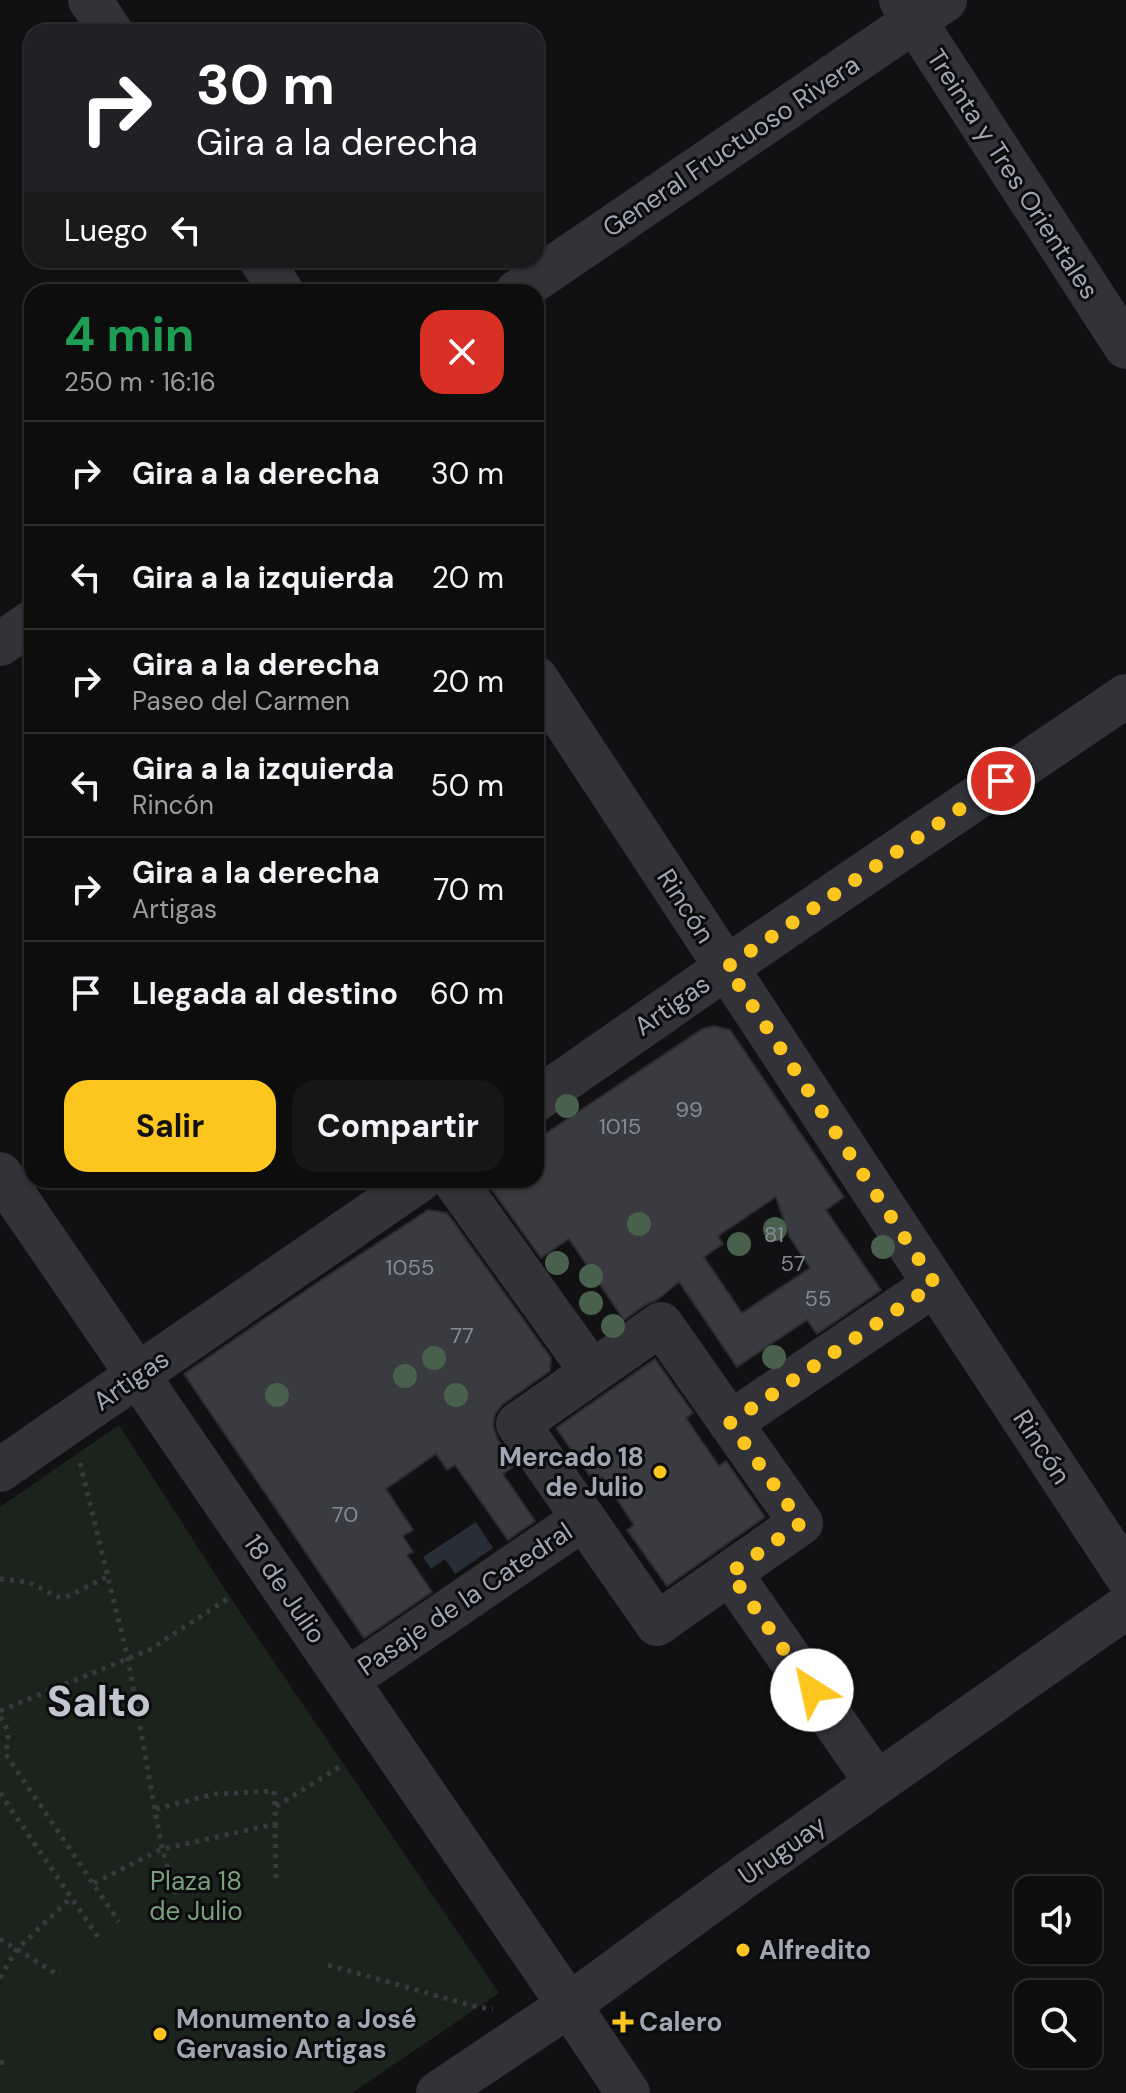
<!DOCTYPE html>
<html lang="es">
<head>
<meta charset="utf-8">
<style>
	:root { --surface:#0d0d0e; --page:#161617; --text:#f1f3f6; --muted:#9a9c9e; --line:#2d2d2e; --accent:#fdc61f }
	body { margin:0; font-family:"DM Sans",sans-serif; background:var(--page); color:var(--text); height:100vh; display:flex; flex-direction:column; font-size:30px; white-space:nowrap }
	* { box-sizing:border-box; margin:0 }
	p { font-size:26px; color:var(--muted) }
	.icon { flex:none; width:44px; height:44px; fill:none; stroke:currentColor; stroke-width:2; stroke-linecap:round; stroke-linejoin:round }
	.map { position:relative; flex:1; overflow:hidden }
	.sheet { position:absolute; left:24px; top:284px; width:520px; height:904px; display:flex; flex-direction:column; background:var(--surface); border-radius:24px; box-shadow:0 2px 6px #0004,0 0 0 2px var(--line) }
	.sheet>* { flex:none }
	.banner { position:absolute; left:24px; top:24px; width:520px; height:244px; border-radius:24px; box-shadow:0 2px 6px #0004,0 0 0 2px var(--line); background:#202124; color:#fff; overflow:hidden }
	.tools { position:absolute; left:1014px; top:1876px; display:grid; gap:16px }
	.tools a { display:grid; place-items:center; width:88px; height:88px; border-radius:16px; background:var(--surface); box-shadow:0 2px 6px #0004,0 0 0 2px var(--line); font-size:40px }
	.pin { position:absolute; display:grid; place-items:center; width:68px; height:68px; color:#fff; margin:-34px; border:4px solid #fff; border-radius:50%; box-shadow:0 2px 8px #0007 }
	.me { position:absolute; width:88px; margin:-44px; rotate:325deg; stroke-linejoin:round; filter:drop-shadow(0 0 6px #0008) }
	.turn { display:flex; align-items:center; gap:28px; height:168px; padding:0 40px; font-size:36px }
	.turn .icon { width:104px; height:104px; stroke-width:2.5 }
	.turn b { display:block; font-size:56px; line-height:68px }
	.then { display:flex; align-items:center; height:76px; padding:0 40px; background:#0003; gap:16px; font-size:30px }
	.round { display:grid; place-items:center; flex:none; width:84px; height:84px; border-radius:24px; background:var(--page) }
	.overview { display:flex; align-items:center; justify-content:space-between; height:136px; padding:0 40px }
	h1 { font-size:48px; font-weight:700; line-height:60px; color:#1e9e55 }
	.cta { display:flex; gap:16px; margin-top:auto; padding:16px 40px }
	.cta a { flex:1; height:92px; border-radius:24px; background:var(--accent); color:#111; font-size:32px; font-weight:700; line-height:92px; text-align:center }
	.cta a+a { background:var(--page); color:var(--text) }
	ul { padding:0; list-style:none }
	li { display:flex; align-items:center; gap:24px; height:104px; padding:0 40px; border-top:2px solid var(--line) }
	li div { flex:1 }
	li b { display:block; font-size:30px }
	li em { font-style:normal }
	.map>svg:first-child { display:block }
	.green { fill:#1b231d }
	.water { fill:#272e37 }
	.building { fill:#3a3b40; stroke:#2b2b2f; stroke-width:2; fill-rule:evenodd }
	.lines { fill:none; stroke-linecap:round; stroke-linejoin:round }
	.path { stroke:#38393f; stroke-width:5; stroke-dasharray:4 6; stroke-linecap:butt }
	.minor { stroke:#323238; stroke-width:44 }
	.tree { fill:#49604d }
	.route { stroke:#fdc61f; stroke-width:14; stroke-dasharray:0 25.2 }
	.poi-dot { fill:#fdc61f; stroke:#0c0c0e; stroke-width:3 }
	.labels { text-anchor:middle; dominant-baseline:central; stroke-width:6; stroke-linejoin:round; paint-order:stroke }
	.number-label { font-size:22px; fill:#878b97 }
	.street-label { font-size:26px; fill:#a1a6b4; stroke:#0c0c0e }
	.poi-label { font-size:26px; font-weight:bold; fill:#a1a6b4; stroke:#0c0c0e; text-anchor:start }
	.park-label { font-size:26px; fill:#77a17d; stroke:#0c0c0e }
	.town-label { font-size:42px; font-weight:bold; fill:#c3c5d0; stroke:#0c0c0e }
</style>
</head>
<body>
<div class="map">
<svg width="1126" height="2093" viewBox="0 0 1126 2093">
	<rect width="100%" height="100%" fill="#111113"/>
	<!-- green -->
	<path class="green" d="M119 1425 230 1597 499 1993 352 2093H0V1507Z"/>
	<!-- water -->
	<path class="water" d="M476 1522 493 1548 455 1574 445 1559 431 1569 423 1557Z"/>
	<!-- building -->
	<path class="building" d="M714 1026 730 1030 844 1197 826 1210 881 1290 817 1334 807 1320 737 1367 679 1282 657 1300 647 1304 624 1320 569 1239 541 1258 485 1180H536V1140L702 1029ZM776 1197 789 1236 810 1268 742 1313 704 1257 723 1244 718 1236Z
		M428 1210 447 1213 551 1358 550 1371 503 1404 495 1414 493 1425 497 1438 516 1465 503 1474 535 1521 508 1540 455 1465 447 1470 436 1454 386 1489 413 1530 403 1536 413 1552 407 1555 432 1592 364 1638 184 1374 315 1284Z
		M655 1359 693 1413 686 1418 719 1466 726 1461 765 1517 667 1586 627 1530 634 1525 602 1477 594 1482 556 1428Z"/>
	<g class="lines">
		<!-- path -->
		<path class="path" d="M80 1463 128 1659 162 1849 176 1894
			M0 1579 28 1582 58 1597H66L107 1577
			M0 1711 151 1649 230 1597
			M0 1717C9 1728 10 1740 5 1753L119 1922
			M0 1793 98 1937
			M156 1809 214 1794 274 1791 275 1807
			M275 1824 276 1879
			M94 1883 162 1849 275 1824V1807L344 1764
			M0 1939 60 1976
			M328 1965 477 2007 493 2009
			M0 1978 16 1950 71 1898
			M0 2062 10 2064"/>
		<!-- minor -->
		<path class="minor" d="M90 0 111 32
			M901 0 1126 347
			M261 260 282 292
			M517 292 945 0
			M0 644 32 622
			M536 678 1126 1575
			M536 1100 727 967 1126 696
			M0 1174 569 2005 628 2093
			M454 1180 592 1372
			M661 1324 801 1523 657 1624 518 1424Z
			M730 1423 935 1284
			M0 1470 420 1180
			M730 1573 877 1783
			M347 1680 583 1519
			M438 2093 569 2005 737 1882 1126 1607"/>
	</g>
	<!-- trees -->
	<g class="tree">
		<circle cx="567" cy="1106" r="12"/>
		<circle cx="639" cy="1224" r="12"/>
		<circle cx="775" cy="1229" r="12"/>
		<circle cx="739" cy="1244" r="12"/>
		<circle cx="883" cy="1247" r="12"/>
		<circle cx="557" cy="1263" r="12"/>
		<circle cx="591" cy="1276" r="12"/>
		<circle cx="591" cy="1303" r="12"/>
		<circle cx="613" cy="1326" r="12"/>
		<circle cx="774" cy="1357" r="12"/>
		<circle cx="434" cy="1358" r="12"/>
		<circle cx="405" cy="1376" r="12"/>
		<circle cx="277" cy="1395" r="12"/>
		<circle cx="456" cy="1395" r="12"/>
	</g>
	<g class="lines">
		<!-- route -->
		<path class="route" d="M812 1690 730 1573 801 1523 730 1423 935 1284 727 967 1001 781"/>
	</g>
	<!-- markers -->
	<g class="poi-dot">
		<circle cx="660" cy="1472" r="8"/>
		<circle cx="743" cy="1950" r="8"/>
		<path d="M619 2010h8v8h8v8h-8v8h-8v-8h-8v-8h8z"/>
		<circle cx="160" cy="2034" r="8"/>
	</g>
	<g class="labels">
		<!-- number labels -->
		<g class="number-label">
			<text x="689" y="1109">99</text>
			<text x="620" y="1126">1015</text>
			<text x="774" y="1234">81</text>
			<text x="793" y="1263">57</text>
			<text x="410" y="1267">1055</text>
			<text x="818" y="1298">55</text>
			<text x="462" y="1335">77</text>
			<text x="345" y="1514">70</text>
		</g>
		<!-- street labels -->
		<g class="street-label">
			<text transform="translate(731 146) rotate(-34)">General Fructuoso Rivera</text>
			<text transform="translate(1013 174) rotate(57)">Treinta y Tres Orientales</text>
			<text transform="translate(686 906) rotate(57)">Rincón</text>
			<text transform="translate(672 1005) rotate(-35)">Artigas</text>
			<text transform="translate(131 1380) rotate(-35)">Artigas</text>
			<text transform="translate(1042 1447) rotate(57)">Rincón</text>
			<text transform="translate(285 1589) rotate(56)">18 de Julio</text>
			<text transform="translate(465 1599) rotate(-34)">Pasaje de la Catedral</text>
			<text transform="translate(782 1850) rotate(-35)">Uruguay</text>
		</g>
		<!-- poi labels -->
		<g class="poi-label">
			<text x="644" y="1457" text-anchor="end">Mercado 18<tspan x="644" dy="30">de Julio</tspan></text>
			<text x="759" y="1950">Alfredito</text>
			<text x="176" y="2019">Monumento a José<tspan x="176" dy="30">Gervasio Artigas</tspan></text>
			<text x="639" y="2022">Calero</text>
		</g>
		<!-- park labels -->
		<g class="park-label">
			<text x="196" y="1881">Plaza 18<tspan x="196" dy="30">de Julio</tspan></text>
		</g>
		<!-- town labels -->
		<g class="town-label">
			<text x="99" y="1701">Salto</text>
		</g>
	</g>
</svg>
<div class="tools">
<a><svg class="icon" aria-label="sound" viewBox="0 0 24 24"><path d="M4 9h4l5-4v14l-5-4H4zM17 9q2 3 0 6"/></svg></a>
<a><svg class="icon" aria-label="search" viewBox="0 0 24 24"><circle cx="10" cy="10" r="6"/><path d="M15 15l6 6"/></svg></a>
</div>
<div class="pin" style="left:1001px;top:781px;background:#d93025"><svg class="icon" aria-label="arrive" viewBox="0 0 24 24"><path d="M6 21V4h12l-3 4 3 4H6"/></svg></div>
<svg class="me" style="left:812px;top:1690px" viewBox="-20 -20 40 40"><circle r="19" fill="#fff"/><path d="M0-13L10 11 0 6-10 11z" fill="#fdc61f"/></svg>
<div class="banner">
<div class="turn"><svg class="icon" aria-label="right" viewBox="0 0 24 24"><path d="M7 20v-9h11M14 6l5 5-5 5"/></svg><div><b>30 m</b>Gira a la derecha</div></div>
<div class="then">Luego<svg class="icon" aria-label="left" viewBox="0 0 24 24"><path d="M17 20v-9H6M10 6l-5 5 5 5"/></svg></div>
</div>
<section class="sheet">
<div class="overview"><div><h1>4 min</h1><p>250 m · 16:16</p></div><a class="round" style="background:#d93025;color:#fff"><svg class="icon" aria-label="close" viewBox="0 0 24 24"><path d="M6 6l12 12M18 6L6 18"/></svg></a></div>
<ul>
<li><svg class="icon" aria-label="right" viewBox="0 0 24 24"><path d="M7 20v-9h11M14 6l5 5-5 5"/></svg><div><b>Gira a la derecha</b></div><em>30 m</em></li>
<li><svg class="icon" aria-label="left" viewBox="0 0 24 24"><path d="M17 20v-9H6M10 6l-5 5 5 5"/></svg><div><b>Gira a la izquierda</b></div><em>20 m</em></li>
<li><svg class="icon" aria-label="right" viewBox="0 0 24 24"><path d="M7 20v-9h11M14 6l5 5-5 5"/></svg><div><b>Gira a la derecha</b><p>Paseo del Carmen</p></div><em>20 m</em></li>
<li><svg class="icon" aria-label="left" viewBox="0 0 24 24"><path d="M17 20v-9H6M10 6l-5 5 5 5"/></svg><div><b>Gira a la izquierda</b><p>Rincón</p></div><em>50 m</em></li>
<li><svg class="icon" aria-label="right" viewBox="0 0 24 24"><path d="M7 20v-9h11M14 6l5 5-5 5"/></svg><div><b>Gira a la derecha</b><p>Artigas</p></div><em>70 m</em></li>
<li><svg class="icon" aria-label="arrive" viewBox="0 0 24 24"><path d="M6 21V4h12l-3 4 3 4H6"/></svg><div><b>Llegada al destino</b></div><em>60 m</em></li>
</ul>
<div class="cta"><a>Salir</a><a>Compartir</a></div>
</section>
</div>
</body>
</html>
